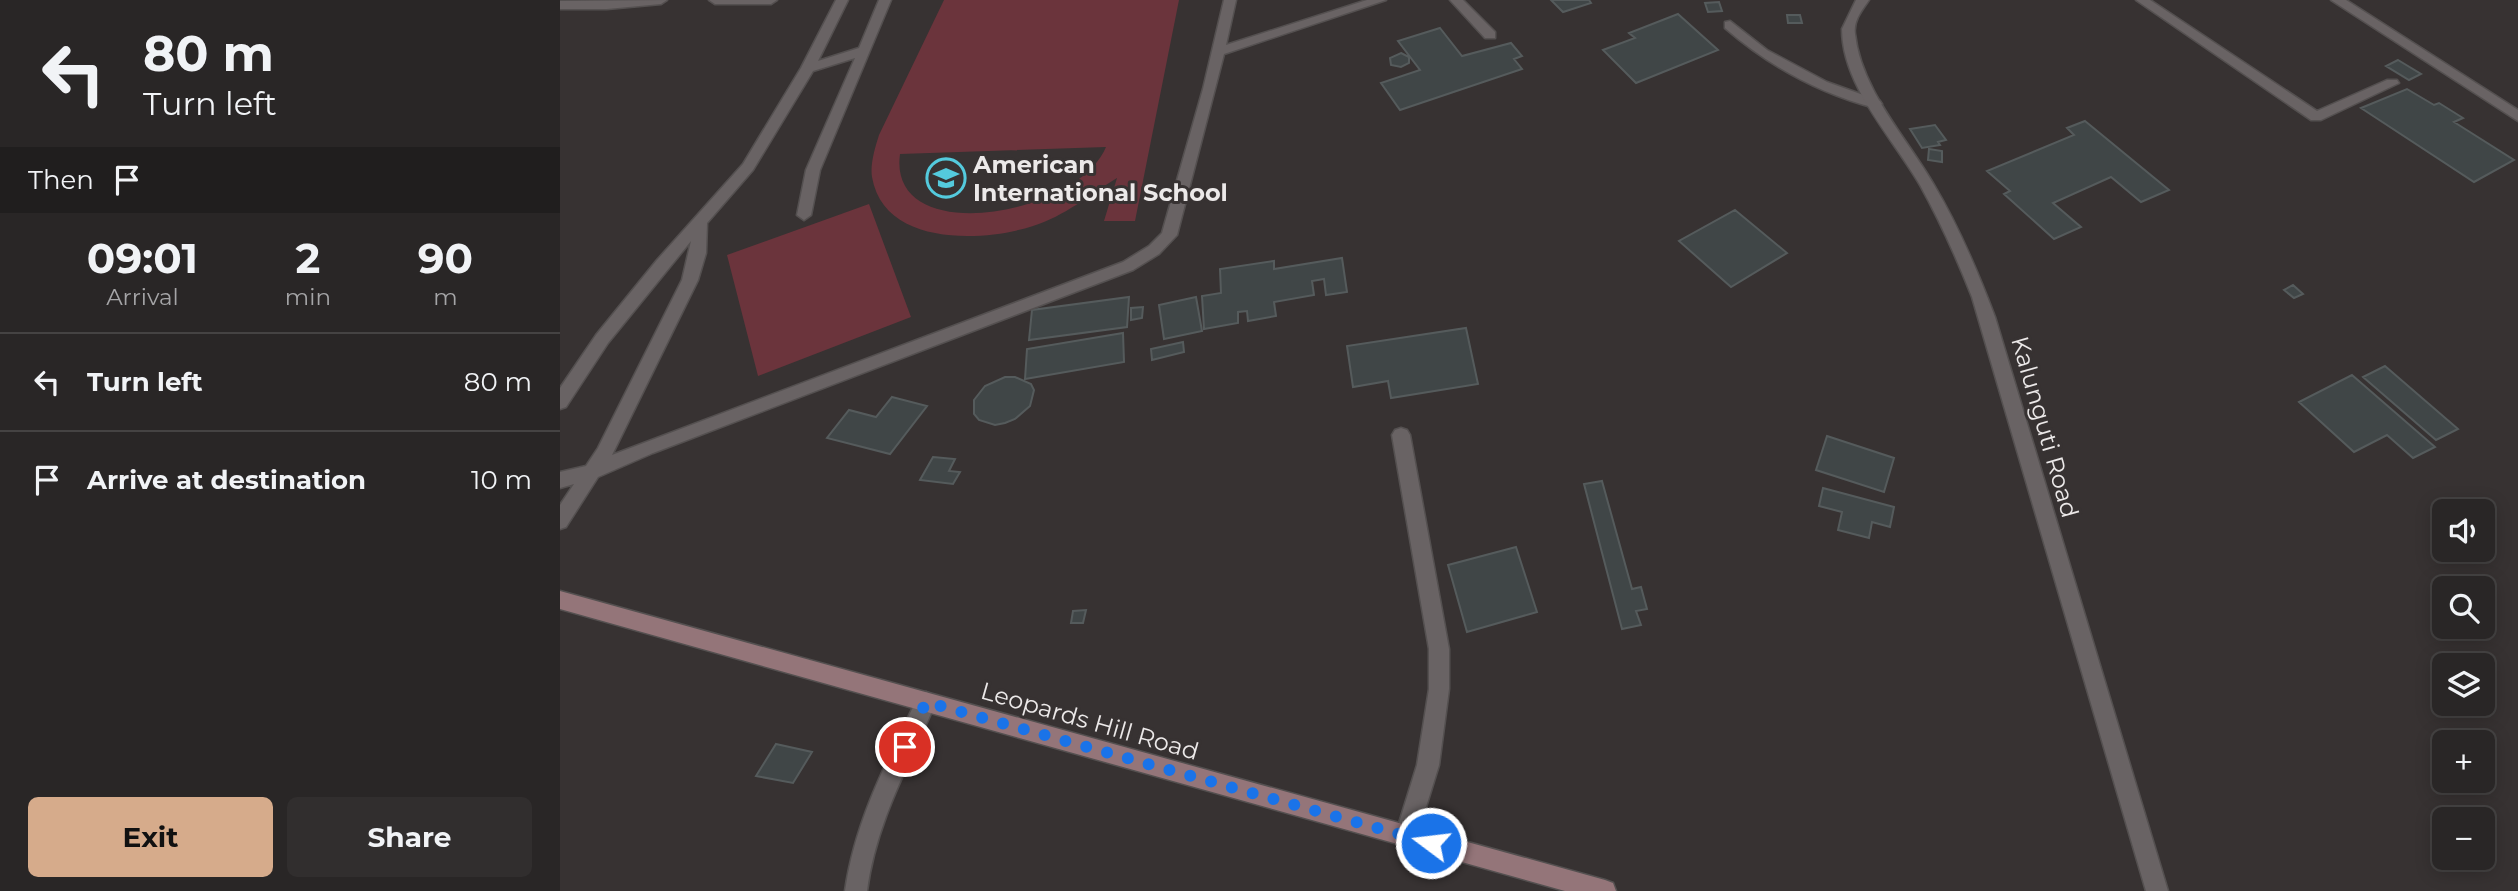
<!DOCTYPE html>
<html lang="en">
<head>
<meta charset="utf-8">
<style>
	:root { --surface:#292626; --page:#312e2e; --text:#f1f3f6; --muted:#a5a5a7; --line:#454343; --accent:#d6ab8b }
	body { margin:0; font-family:Montserrat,sans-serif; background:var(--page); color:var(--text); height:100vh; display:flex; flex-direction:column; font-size:26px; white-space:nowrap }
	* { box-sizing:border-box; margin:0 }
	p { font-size:23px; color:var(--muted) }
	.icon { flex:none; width:38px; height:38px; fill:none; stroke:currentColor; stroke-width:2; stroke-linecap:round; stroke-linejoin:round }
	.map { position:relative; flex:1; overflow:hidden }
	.sheet { display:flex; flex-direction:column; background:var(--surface); width:560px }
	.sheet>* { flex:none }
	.banner { background:#292626; color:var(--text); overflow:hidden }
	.tools { position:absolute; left:1872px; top:499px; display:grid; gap:14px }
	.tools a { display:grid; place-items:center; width:63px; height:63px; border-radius:10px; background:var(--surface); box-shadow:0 4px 18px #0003,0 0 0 2px var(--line); font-size:35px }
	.pin { position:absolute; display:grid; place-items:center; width:60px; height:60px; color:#fff; margin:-30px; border:4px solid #fff; border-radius:50%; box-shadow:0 2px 7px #0007 }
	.me { position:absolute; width:77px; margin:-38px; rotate:285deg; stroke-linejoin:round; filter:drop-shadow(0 0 5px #0008) }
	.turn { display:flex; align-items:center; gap:24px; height:147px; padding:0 28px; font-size:32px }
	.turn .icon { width:91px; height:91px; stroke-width:2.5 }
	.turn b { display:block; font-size:49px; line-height:60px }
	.then { display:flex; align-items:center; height:66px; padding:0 28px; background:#0003; gap:14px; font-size:26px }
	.eta { display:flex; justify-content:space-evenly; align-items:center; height:119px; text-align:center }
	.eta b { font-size:42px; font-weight:700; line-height:49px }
	.button { display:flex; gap:14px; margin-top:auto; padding:14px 28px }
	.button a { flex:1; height:80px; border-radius:10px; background:var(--accent); color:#111; font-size:28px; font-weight:700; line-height:80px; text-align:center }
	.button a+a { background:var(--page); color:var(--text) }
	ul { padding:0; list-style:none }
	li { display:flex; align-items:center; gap:21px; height:98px; padding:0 28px; border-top:2px solid var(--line) }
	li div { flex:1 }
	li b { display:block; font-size:26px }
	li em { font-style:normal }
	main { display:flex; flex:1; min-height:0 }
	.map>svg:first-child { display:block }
	.green { fill:#6b343c; fill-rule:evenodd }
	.building { fill:#404647; stroke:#555b5c; stroke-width:2 }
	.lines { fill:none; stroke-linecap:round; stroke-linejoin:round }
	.lane-casing { stroke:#545050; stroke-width:3 }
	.street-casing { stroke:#545050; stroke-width:3 }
	.secondary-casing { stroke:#545050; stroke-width:3 }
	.lane { fill:#696364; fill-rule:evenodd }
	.street { fill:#696364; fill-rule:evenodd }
	.secondary { fill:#947579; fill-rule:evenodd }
	.route { stroke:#1a73e8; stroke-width:12; stroke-dasharray:0 21.6 }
	.labels { text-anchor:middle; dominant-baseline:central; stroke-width:6; stroke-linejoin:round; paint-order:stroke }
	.poi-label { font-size:24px; font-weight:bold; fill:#ece9e9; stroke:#373232; text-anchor:start }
	.street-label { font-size:24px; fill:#ece9e9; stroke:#373232 }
</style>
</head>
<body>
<main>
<section class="sheet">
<div class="banner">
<div class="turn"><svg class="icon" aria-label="left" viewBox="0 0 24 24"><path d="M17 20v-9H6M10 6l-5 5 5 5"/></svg><div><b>80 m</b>Turn left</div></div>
<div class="then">Then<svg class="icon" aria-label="arrive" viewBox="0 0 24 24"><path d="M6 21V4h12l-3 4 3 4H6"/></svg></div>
</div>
<div class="eta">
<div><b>09:01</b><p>Arrival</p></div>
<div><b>2</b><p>min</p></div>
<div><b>90</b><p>m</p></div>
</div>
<ul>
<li><svg class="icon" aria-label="left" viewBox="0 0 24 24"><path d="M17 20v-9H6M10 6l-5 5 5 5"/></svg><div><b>Turn left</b></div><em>80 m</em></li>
<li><svg class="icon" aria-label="arrive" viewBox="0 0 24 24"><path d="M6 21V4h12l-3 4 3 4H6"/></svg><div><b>Arrive at destination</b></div><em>10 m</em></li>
</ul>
<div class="button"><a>Exit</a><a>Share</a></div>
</section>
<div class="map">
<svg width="1958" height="891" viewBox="0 0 1958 891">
	<rect width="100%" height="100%" fill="#373232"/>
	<!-- green -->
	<path class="green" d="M384 0H619L575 221H544L557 178C529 195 505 216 473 226 424 242 324 247 312 177 310 164 315 148 319 135ZM546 147C517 217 327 249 340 154Z
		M309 204 351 317 198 376 167 255Z"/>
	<!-- building -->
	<path class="building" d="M991 0H1029L1031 3 1003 12Z
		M1159 2 1162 11 1148 12 1145 3Z
		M1118 14 1158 50 1076 83 1043 50 1075 38 1069 33Z
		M1227 15H1240L1242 23H1228Z
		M880 28 902 56 951 43 962 56 954 59 962 69 840 110 821 83 860 70 838 41Z
		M841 53 849 57V63L841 67 831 65 830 58Z
		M1838 60 1861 74 1849 80 1826 66Z
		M1847 89 1874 105 1879 103 1903 118 1894 122 1954 160 1914 182 1801 108Z
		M1525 121 1609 190 1581 202 1551 177 1493 203 1521 227 1494 239 1444 194 1450 191 1427 171 1514 135 1507 128Z
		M1375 125 1386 140 1378 142 1380 145 1362 148 1350 129Z
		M1369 149 1382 151V162L1368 160Z
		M1175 210 1227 253 1171 287 1119 241Z
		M782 258 787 292 766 295 764 279 752 281 754 295 714 302 716 316 688 321 687 311 678 312V323L644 329 642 296 661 293 660 269 714 261V269Z
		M1733 285 1743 294 1734 298 1724 290Z
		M569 297 567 327 469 340 472 310Z
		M636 297 642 331 604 339 599 305Z
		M583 307 582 318 571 320V308Z
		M906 328 918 384 831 398 828 381 793 387 787 346Z
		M563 333 564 362 465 379 467 349Z
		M623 342 624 352 592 360 591 349Z
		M1825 366 1898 429 1876 440 1803 377Z
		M1792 375 1875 447 1853 458 1827 435 1794 452 1739 402Z
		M445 377H455L471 384 474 390 470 406 455 419 445 423 435 425 419 420 414 414V400L425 386Z
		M332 397 367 406 330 454 267 438 289 410 316 417Z
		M1267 436 1334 458 1324 492 1256 470Z
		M373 457 395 459 389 471 400 472 393 484 360 480Z
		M1042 481 1072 589 1081 587 1087 609 1076 611 1081 625 1062 629 1024 484Z
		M1263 488 1334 507 1330 527 1312 522 1309 538 1278 530 1282 512 1259 506Z
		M956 547 977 612 907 632 888 565Z
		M526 610 523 623H511L513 611Z
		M216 744 252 752 233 783 196 776Z"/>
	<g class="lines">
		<!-- lane casing -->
		<g class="lane-casing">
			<path id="lane" d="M107 0 101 4 47 9H0V1Z
				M149 0H217L211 4H155Z
				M276 0H288L258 61 299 48 319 0H331L260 170 251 215 244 220 237 215 246 170 295 58 253 71 193 170 147 223 146 253 138 280 52 455 563 262 589 246 602 233 643 89 664 0H676L666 45 807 0H826L664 54 617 235 599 254 573 270 93 453 38 477 6 527 0 529V505L14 484 0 488V472L26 466 38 448 122 280 131 241 48 343 6 407 0 409V388L36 335 97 260 183 164 241 68Z
				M890 0H903L935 32V38H925Z
				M1576 0H1590L1757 111 1827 80H1837L1839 83 1761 120H1751Z
				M1170 21 1207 50 1267 82 1320 101 1322 104 1315 108C1258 93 1209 66 1165 28V22Z
				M841 428 847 430 850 435 889 649V689L879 765 857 836 854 844 846 847 838 844 835 836 857 765 869 689V649L832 435 835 430Z
				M366 692 373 695 376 702C349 765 316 822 307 891H285C295 820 328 759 359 695Z"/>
		</g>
		<!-- street casing -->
		<g class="street-casing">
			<path id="street" d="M1296 0H1309C1302 10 1293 21 1295 34 1301 90 1347 138 1374 185 1399 227 1418 272 1435 317L1608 891H1586L1412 297C1397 259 1380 221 1360 185 1333 138 1282 86 1282 29Z
				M1771 0H1786L1958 110V121Z"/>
		</g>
		<!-- secondary casing -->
		<g class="secondary-casing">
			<path id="secondary" d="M0 591 1045 880 1053 883 1056 891H1005L0 609Z"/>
		</g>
		<!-- lane -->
		<use href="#lane" class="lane"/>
		<!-- street -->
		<use href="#street" class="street"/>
		<!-- secondary -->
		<use href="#secondary" class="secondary"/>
	</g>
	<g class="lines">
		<!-- route -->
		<path class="route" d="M345 747 366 702 871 843"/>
	</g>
	<!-- icons -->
	<defs>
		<g id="school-ring" transform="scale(2.0125)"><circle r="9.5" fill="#373232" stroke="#54cadd" stroke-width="1.5"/><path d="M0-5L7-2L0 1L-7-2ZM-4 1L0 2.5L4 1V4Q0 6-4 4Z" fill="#54cadd"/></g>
	</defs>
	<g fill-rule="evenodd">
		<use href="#school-ring" x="386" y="178"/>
	</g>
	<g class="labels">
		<!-- poi labels -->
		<g class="poi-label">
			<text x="413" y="164">American<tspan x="413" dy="28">International School</tspan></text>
		</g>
		<!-- street labels -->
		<g class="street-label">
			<text transform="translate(1485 427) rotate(74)">Kalunguti Road</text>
			<text transform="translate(530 721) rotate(16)">Leopards Hill Road</text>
		</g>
	</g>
</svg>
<div class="tools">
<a><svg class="icon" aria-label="sound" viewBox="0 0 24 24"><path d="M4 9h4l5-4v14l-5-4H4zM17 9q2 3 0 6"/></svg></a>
<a><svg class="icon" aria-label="search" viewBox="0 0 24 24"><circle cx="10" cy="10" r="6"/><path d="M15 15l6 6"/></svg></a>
<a><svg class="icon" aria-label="layers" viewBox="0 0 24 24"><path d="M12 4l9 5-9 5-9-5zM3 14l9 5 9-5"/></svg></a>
<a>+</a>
<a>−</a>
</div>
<div class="pin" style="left:345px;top:747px;background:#d93025"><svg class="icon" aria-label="arrive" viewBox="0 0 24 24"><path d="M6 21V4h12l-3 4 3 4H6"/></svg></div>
<svg class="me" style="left:871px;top:843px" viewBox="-20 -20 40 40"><circle r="17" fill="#1a73e8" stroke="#fff" stroke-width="3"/><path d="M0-11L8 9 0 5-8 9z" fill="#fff"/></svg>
</div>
</main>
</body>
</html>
